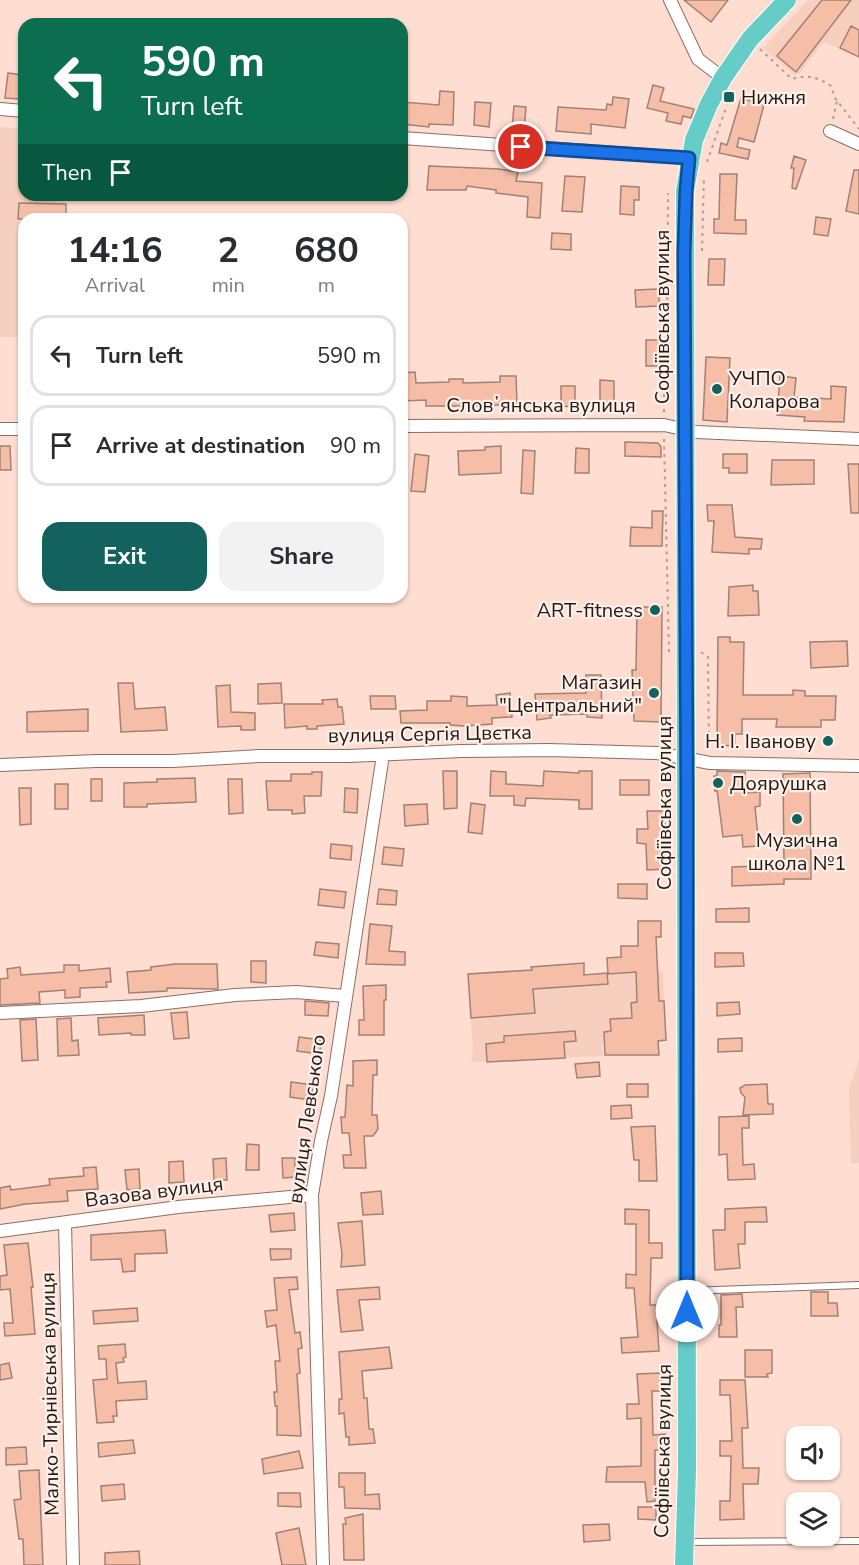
<!DOCTYPE html>
<html lang="en">
<head>
<meta charset="utf-8">
<style>
	:root { --surface:#fff; --page:#f2f2f3; --text:#2b2b33; --muted:#7c7c81; --line:#e1e1e2; --accent:#13625e }
	body { margin:0; font-family:"Nunito Sans",sans-serif; background:var(--page); color:var(--text); height:100vh; display:flex; flex-direction:column; font-size:22px; white-space:nowrap }
	* { box-sizing:border-box; margin:0 }
	p { font-size:20px; color:var(--muted) }
	.icon { flex:none; width:33px; height:33px; fill:none; stroke:currentColor; stroke-width:2; stroke-linecap:round; stroke-linejoin:round }
	.map { position:relative; flex:1; overflow:hidden }
	.side { position:absolute; left:18px; top:213px; width:390px; height:390px; display:flex; flex-direction:column; background:var(--surface); border-radius:18px; box-shadow:0 2px 4px #0004 }
	.side>* { flex:none }
	.hud { position:absolute; left:18px; top:18px; width:390px; height:183px; border-radius:18px; box-shadow:0 2px 4px #0004; background:#0b6e4f; color:#fff; overflow:hidden }
	.controls { position:absolute; left:786px; top:1426px; display:grid; gap:12px }
	.controls a { display:grid; place-items:center; width:54px; height:54px; border-radius:12px; background:var(--surface); box-shadow:0 2px 4px #0004; font-size:30px }
	.pin { position:absolute; display:grid; place-items:center; width:51px; height:51px; color:#fff; margin:-26px; border:3px solid #fff; border-radius:50%; box-shadow:0 2px 6px #0007 }
	.me { position:absolute; width:66px; margin:-33px; rotate:0deg; stroke-linejoin:round; filter:drop-shadow(0 0 4px #0008) }
	.turn { display:flex; align-items:center; gap:21px; height:126px; padding:0 24px; font-size:27px }
	.turn .icon { width:78px; height:78px; stroke-width:2.5 }
	.turn b { display:block; font-size:42px; line-height:51px }
	.then { display:flex; align-items:center; height:57px; padding:0 24px; background:#0003; gap:12px; font-size:22px }
	.eta { display:flex; justify-content:space-evenly; align-items:center; height:102px; text-align:center }
	.eta b { font-size:36px; font-weight:700; line-height:42px }
	.action { display:flex; gap:12px; margin-top:auto; padding:12px 24px }
	.action a { flex:1; height:69px; border-radius:18px; background:var(--accent); color:#fff; font-size:24px; font-weight:700; line-height:69px; text-align:center }
	.action a+a { background:var(--page); color:var(--text) }
	ul { padding:0; list-style:none }
	li { display:flex; align-items:center; gap:18px; height:81px; margin:0 12px 9px; padding:0 12px; border:3px solid var(--line); border-radius:18px }
	li div { flex:1 }
	li b { display:block; font-size:22px }
	li em { font-style:normal }
	.map>svg:first-child { display:block }
	.built { fill:#f7cfbe }
	.building { fill:#f6bea7; stroke:#a08276; stroke-width:1.5 }
	.lines { fill:none; stroke-linecap:round; stroke-linejoin:round }
	.lane-casing { stroke:#8b6e62; stroke-width:8 }
	.street-casing { stroke:#8b6e62; stroke-width:14 }
	.primary-casing { stroke:#fff; stroke-width:20 }
	.path { stroke:#b79c92; stroke-width:2; stroke-dasharray:3 4.5; stroke-linecap:butt }
	.lane { stroke:#fff; stroke-width:6 }
	.street { stroke:#fff; stroke-width:12 }
	.primary { stroke:#66ccc8; stroke-width:18 }
	.route-casing { stroke:#114b97; stroke-width:15 }
	.route { stroke:#1a73e8; stroke-width:10 }
	.poi-dot { fill:#13625e; stroke:#fdf0ea; stroke-width:2 }
	.labels { text-anchor:middle; dominant-baseline:central; stroke-width:4.5; stroke-linejoin:round; paint-order:stroke }
	.poi-label { font-size:20px; fill:#231713; stroke:#fdf0ea; text-anchor:start }
	.street-label { font-size:20px; fill:#231713; stroke:#fdf0ea }
</style>
</head>
<body>
<div class="map">
<svg width="859" height="1565" viewBox="0 0 859 1565">
	<rect width="100%" height="100%" fill="#ffddd0"/>
	<!-- built -->
	<path class="built" d="M808 0H859V57L824 42 799 74 794 75 763 48Z
		M0 127 24 129V195H62V204H66V219H24V337H0Z
		M584 963 585 975 663 971 664 1001 632 1003 633 1042 602 1043 603 1056 472 1062 471 1054 473 1053 468 974 531 970V967Z
		M859 1059V1163H851L849 1088Z"/>
	<!-- building -->
	<path class="building" d="M684 0H728L711 22Z
		M822 0H851L796 72 777 56Z
		M851 26 859 30V57L840 48Z
		M8 73 23 75 20 99 5 98Z
		M653 85 664 88 660 101 694 109 691 118 683 116 681 124 666 121 668 113 647 108Z
		M440 91 454 92 453 125 429 124V127L402 124V102L439 105Z
		M613 97 629 99 625 128 591 124V134L556 131 558 107 606 110 607 104 612 105Z
		M741 98 764 105 754 142 739 138 737 147 750 150 748 159 719 153 721 143 727 145Z
		M475 102 491 103 489 127 474 125Z
		M514 106 526 107 524 130 512 128Z
		M794 156 806 160 796 189 792 188 794 168H791Z
		M429 166 499 169 518 172 516 181 542 183 540 218 527 217 528 197 496 193V190L467 186 466 190H427Z
		M854 170H859V214L846 211Z
		M720 174H737L735 220H746V234L714 233V219H719Z
		M565 176 585 177 582 212 562 211Z
		M621 186 639 187V200H634V215L620 214Z
		M19 203 66 204V219H18Z
		M816 217 831 219 828 236 814 234Z
		M552 233 571 234V250L551 249Z
		M709 259H725L724 285H708Z
		M658 289 660 306 636 307 635 290Z
		M646 340H661L662 366H646Z
		M706 357 730 358 727 422 703 420Z
		M415 372 416 383 449 382V379H463V383L500 382V376H516L517 403 486 406H426V400L402 401V373Z
		M780 376 796 378 794 397 831 399V386L846 387 844 422 804 421 805 417 777 415Z
		M600 380 614 381V404L600 403Z
		M561 386H575V407L561 406Z
		M625 442 658 443 661 447V457L625 456Z
		M0 446H10L11 470H0Z
		M501 446V473L459 475 458 451 485 450V447Z
		M576 448 589 449V473H575Z
		M523 450 535 451 533 494 521 493Z
		M415 454 429 456 425 492 411 491Z
		M723 454H747V473H729V468H723Z
		M772 460H814V484L771 485Z
		M848 464H859V513H851Z
		M707 505H732L735 537 762 539 761 549H749V554L712 552 714 521H708Z
		M652 511H663L662 546H630L631 527 652 528Z
		M753 585V591H758L759 615 728 616 729 587Z
		M637 607H662L661 722 634 721 632 670H636Z
		M718 637H730V642H744L743 695H793V690L805 691V696H836L835 720H821V727H776L777 719H742V734H735V746L717 745Z
		M847 641 848 666 811 668 810 642Z
		M586 675H601L602 718 587 717V714L550 715 551 718 537 720 535 694 586 693Z
		M118 683H133L135 709 165 707 167 730 121 732Z
		M281 683 282 703 258 704V684Z
		M230 685 231 712 255 713V730H241V726L218 727 216 686Z
		M510 693 512 717 492 718V724L464 726 450 725V723H401L400 711 427 710V701H451V696L467 697V706L497 705 496 695Z
		M370 696H395L396 709H371Z
		M337 699 338 707H342L344 724 317 726V729H307V726L285 728 284 704H323L322 700Z
		M88 709V731L27 732V712Z
		M443 771H457V808L444 809Z
		M491 771 506 772V784L543 786 544 771 579 773V771H592V809H579V800L526 798 525 806 514 805V796H490Z
		M717 771 745 772V793L760 792V806L755 807 759 846 743 847 742 835 723 837 717 790 715 791 714 776H717Z
		M312 772H322L321 796H304L305 813 292 814V810H268L266 781H291V774H312Z
		M810 773 811 879H784V884L732 886V867L784 865 783 774Z
		M195 778 196 802 147 804V807H124V783L157 782V779Z
		M91 779H102V801H91Z
		M228 779H242L243 813 229 814Z
		M620 780H649V795H620Z
		M55 784H68V809H55Z
		M19 788H31V824L20 825Z
		M345 788 358 789 357 813 344 812Z
		M471 803 485 805 482 834 468 832Z
		M427 804 428 824 405 826 404 805Z
		M647 811H664L665 828H661L660 855H665L666 869 647 870 646 844 637 843V829H648Z
		M331 844 352 846 351 860 330 858Z
		M384 847 404 849 402 866 382 864Z
		M618 884H647V899L618 898Z
		M320 889 346 892 344 908 318 905Z
		M379 889 397 891 396 905 377 904Z
		M749 908V922H716V909Z
		M638 921H661V937H656L659 1001H664L666 1040 658 1041 659 1055H605L604 1032 611 1031 610 1019 632 1018 631 1003 637 1002 636 972 608 974 607 958 621 957V946H638Z
		M370 924 392 926 389 951 405 952V965L366 964Z
		M316 942 339 944 338 958 314 955Z
		M715 953H743L744 966 715 967Z
		M251 961H266V983L251 982Z
		M584 963V975L607 973 608 984 533 989 535 1013 471 1018 468 974 532 970 531 967Z
		M175 964H217L218 989 167 988V991L129 993 127 972 151 970V967Z
		M64 965H79V971L110 968 111 982H106L107 987 80 988V997L65 998V990L39 992 40 1003 0 1005V979L8 978 7 969 20 967 21 975 64 972Z
		M386 985V1000H384V1035H359V1020H364L363 986Z
		M305 1001 329 1003 328 1016 305 1015Z
		M739 1002 740 1014 717 1016V1003Z
		M187 1012 189 1038 174 1039 171 1013Z
		M144 1015 145 1035H131V1033L99 1035 98 1018Z
		M71 1018 72 1041 78 1040 79 1055 58 1056 57 1019Z
		M36 1019 38 1060 22 1061 20 1020Z
		M575 1031 576 1041 564 1042 565 1058 487 1062 486 1044 504 1042V1036Z
		M299 1037 321 1040 320 1054 297 1051Z
		M742 1038V1051L718 1052V1039Z
		M377 1060V1075H373L372 1115H377L378 1129 373 1136H364L366 1168H344L343 1155H351L349 1133H342L341 1117H345L347 1085 353 1086V1061Z
		M599 1062 600 1076 577 1078 575 1064Z
		M291 1082 313 1085 311 1100 290 1097Z
		M627 1084H648V1097H627Z
		M767 1084 768 1104H773V1114L743 1115 745 1097 741 1093 740 1088 745 1085Z
		M631 1105 632 1118 611 1119V1106Z
		M749 1116V1128H742L743 1165 754 1164 755 1179 728 1180 727 1154 719 1155V1117Z
		M655 1126 657 1181H639V1160H634L631 1127Z
		M247 1144 259 1145V1170H246Z
		M226 1158 227 1180H214L213 1159Z
		M282 1158H295V1177L283 1178Z
		M183 1161 184 1182 169 1183V1162Z
		M96 1167 98 1189 67 1191 68 1201 25 1204 0 1209V1188L10 1186 11 1190 50 1185 49 1179 84 1176 83 1168Z
		M139 1169 140 1189 127 1190 125 1170Z
		M381 1191 383 1214 363 1215 361 1193Z
		M766 1207 767 1222H745V1244H738L740 1268 715 1270 713 1230H725V1209Z
		M625 1209 649 1210V1243H662V1258H651L650 1305H660L661 1320H657L659 1351 622 1353 621 1338 638 1337 634 1288H626V1274L636 1275V1224H625Z
		M294 1213 295 1230 271 1232 269 1215Z
		M362 1221 365 1265 341 1267 342 1254 338 1223Z
		M165 1230 167 1253 135 1254V1271L123 1272 121 1259 91 1260V1235Z
		M28 1243 33 1287H31L35 1334 5 1336 4 1323H13L10 1289 0 1290V1276L7 1275 4 1245Z
		M270 1249H291V1259L271 1260Z
		M297 1277 298 1289 289 1290 295 1333 300 1332 302 1348 298 1349 300 1373 297 1374 301 1436 277 1435V1406H275L274 1392H277L275 1361H280L276 1325 267 1327 265 1311 277 1310 274 1278Z
		M379 1287 380 1299 359 1300 363 1330 341 1332 337 1290Z
		M811 1292H828V1303H837L838 1316H811Z
		M742 1294 743 1307H736L737 1337H719V1325H721V1295Z
		M137 1308 138 1321 94 1324 93 1311Z
		M125 1344 126 1357 123 1358 124 1362 116 1363 118 1383 146 1381 147 1399 116 1401 117 1416H113L114 1422 97 1423 93 1380 107 1379 106 1359H99L98 1346Z
		M389 1347 392 1368 362 1371 364 1398H367L369 1429H373L375 1443 349 1445V1437H346L344 1413 339 1414V1399H342L339 1352Z
		M745 1350H772V1373L767 1374 768 1377H745Z
		M9 1363 12 1378 0 1380V1365Z
		M661 1373 662 1391H652L653 1435 665 1434 666 1450H655V1501L647 1502 645 1482H606L607 1467 641 1466V1418L627 1419V1404H639L637 1374Z
		M720 1380H745L748 1428H742L743 1468H759L758 1484H743L744 1519 720 1520V1501H730L731 1456H720V1441H732L730 1395H720Z
		M133 1440 135 1453 99 1457 98 1443Z
		M26 1447 27 1464 6 1465V1448Z
		M299 1451 303 1468 264 1474 262 1459Z
		M39 1470 43 1565H24L23 1539H19L14 1500 21 1499 19 1471Z
		M339 1473H365V1495L379 1494 380 1509 345 1508 344 1487H339Z
		M124 1484 125 1499 102 1501 101 1486Z
		M278 1493H300L301 1507 278 1506Z
		M638 1507H656V1520L638 1519Z
		M363 1514 364 1560H344L343 1524H346L345 1518Z
		M609 1524 610 1540 584 1542 583 1525Z
		M299 1528 306 1565H282L276 1533Z
		M139 1551 140 1565H105V1553Z"/>
	<g class="lines">
		<!-- lane casing -->
		<g class="lane-casing">
			<path id="lane" d="M689 1291 859 1285
				M686 1542 859 1541"/>
		</g>
		<!-- street casing -->
		<g class="street-casing">
			<path id="street" d="M670 0 698 59 723 78
				M0 109 24 111
				M830 131 859 144
				M402 138 689 158
				M402 426 664 425 696 432 859 439
				M0 429H24
				M0 765 96 761H173L259 756H349L462 751 548 750 657 753 710 763 859 766
				M0 1013 141 1006 235 995 296 992 345 996
				M65 1223 73 1565
				M0 1231 178 1207 312 1195
				M323 1565 312 1195 321 1141 331 1096 383 755"/>
		</g>
		<!-- primary casing -->
		<g class="primary-casing">
			<path id="primary" d="M684 1565 687 1471 685 191 694 140 709 104 723 78 750 39 787 0"/>
		</g>
		<!-- path -->
		<path class="path" d="M760 49 792 79C808 74 817 77 831 86L835 98 859 129
			M833 119 837 101
			M707 162 727 105
			M702 251 704 176
			M664 412V362L667 349 668 193
			M664 439 669 652
			M701 652 708 657 709 751"/>
		<!-- lane -->
		<use href="#lane" class="lane"/>
		<!-- street -->
		<use href="#street" class="street"/>
		<!-- primary -->
		<use href="#primary" class="primary"/>
	</g>
	<g class="lines">
		<!-- route casing -->
		<g class="route-casing">
			<path id="route" d="M521 147 689 158 686 191 684 254 687 795V1311"/>
		</g>
		<!-- route -->
		<use href="#route" class="route"/>
	</g>
	<!-- markers -->
	<g class="poi-dot">
		<rect x="723" y="91" width="12" height="12" rx="3"/>
		<circle cx="717" cy="389" r="6"/>
		<circle cx="655" cy="610" r="6"/>
		<circle cx="654" cy="693" r="6"/>
		<circle cx="828" cy="741" r="6"/>
		<circle cx="718" cy="783" r="6"/>
		<circle cx="797" cy="819" r="6"/>
	</g>
	<g class="labels">
		<!-- poi labels -->
		<g class="poi-label">
			<text x="741" y="97">Нижня</text>
			<text x="729" y="378">УЧПО<tspan x="729" dy="23">Коларова</tspan></text>
			<text x="643" y="610" text-anchor="end">ART-fitness</text>
			<text x="642" y="682" text-anchor="end">Магазин<tspan x="642" dy="23">"Центральний"</tspan></text>
			<text x="816" y="741" text-anchor="end">Н. І. Іванову</text>
			<text x="730" y="783">Доярушка</text>
			<text x="797" y="840" text-anchor="middle">Музична<tspan x="797" dy="23">школа №1</tspan></text>
		</g>
		<!-- street labels -->
		<g class="street-label">
			<text transform="translate(662 317) rotate(-90)">Софіївська вулиця</text>
			<text x="541" y="405">Словʼянська вулиця</text>
			<text transform="translate(430 734) rotate(-1)">вулиця Сергія Цвєтка</text>
			<text transform="translate(664 803) rotate(-90)">Софіївська вулиця</text>
			<text transform="translate(307 1119) rotate(-82)">вулиця Левського</text>
			<text transform="translate(154 1192) rotate(-7)">Вазова вулиця</text>
			<text transform="translate(50 1394) rotate(-91)">Малко-Тирнівська вулиця</text>
			<text transform="translate(663 1451) rotate(-89)">Софіївська вулиця</text>
		</g>
	</g>
</svg>
<div class="controls">
<a><svg class="icon" aria-label="sound" viewBox="0 0 24 24"><path d="M4 9h4l5-4v14l-5-4H4zM17 9q2 3 0 6"/></svg></a>
<a><svg class="icon" aria-label="layers" viewBox="0 0 24 24"><path d="M12 4l9 5-9 5-9-5zM3 14l9 5 9-5"/></svg></a>
</div>
<div class="pin" style="left:521px;top:147px;background:#d93025"><svg class="icon" aria-label="arrive" viewBox="0 0 24 24"><path d="M6 21V4h12l-3 4 3 4H6"/></svg></div>
<svg class="me" style="left:687px;top:1311px" viewBox="-20 -20 40 40"><circle r="19" fill="#fff"/><path d="M0-13L10 11 0 6-10 11z" fill="#1a73e8"/></svg>
<div class="hud">
<div class="turn"><svg class="icon" aria-label="left" viewBox="0 0 24 24"><path d="M17 20v-9H6M10 6l-5 5 5 5"/></svg><div><b>590 m</b>Turn left</div></div>
<div class="then">Then<svg class="icon" aria-label="arrive" viewBox="0 0 24 24"><path d="M6 21V4h12l-3 4 3 4H6"/></svg></div>
</div>
<section class="side">
<div class="eta">
<div><b>14:16</b><p>Arrival</p></div>
<div><b>2</b><p>min</p></div>
<div><b>680</b><p>m</p></div>
</div>
<ul>
<li><svg class="icon" aria-label="left" viewBox="0 0 24 24"><path d="M17 20v-9H6M10 6l-5 5 5 5"/></svg><div><b>Turn left</b></div><em>590 m</em></li>
<li><svg class="icon" aria-label="arrive" viewBox="0 0 24 24"><path d="M6 21V4h12l-3 4 3 4H6"/></svg><div><b>Arrive at destination</b></div><em>90 m</em></li>
</ul>
<div class="action"><a>Exit</a><a>Share</a></div>
</section>
</div>
</body>
</html>
